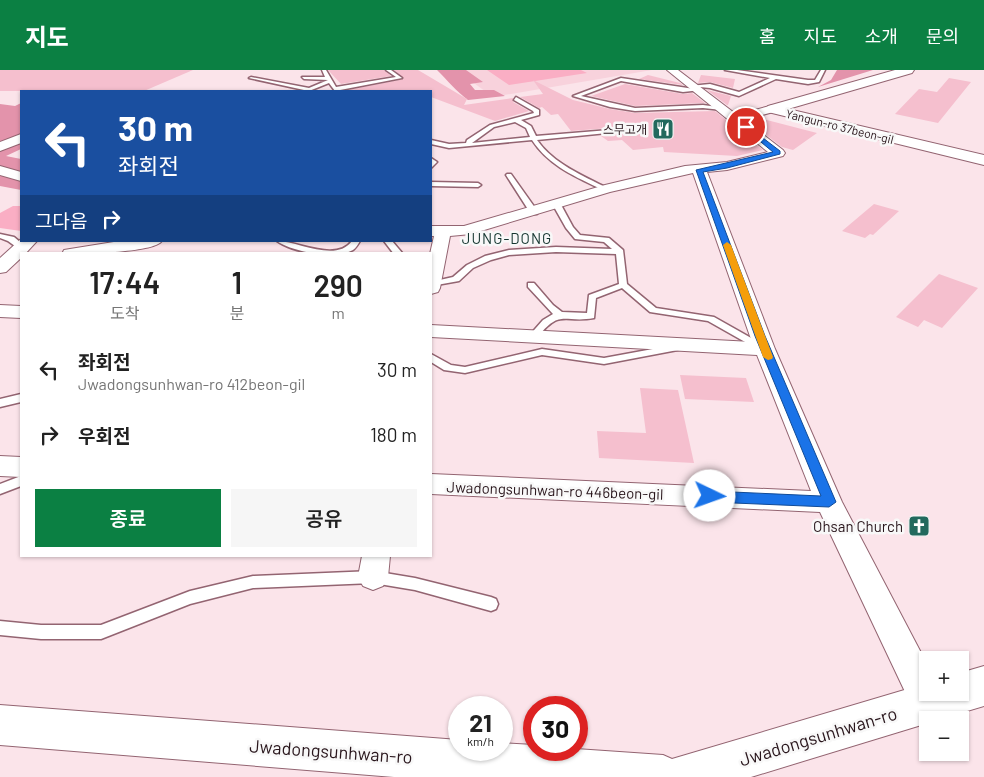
<!DOCTYPE html>
<html lang="ko">
<head>
<meta charset="utf-8">
<style>
	:root { --surface:#fff; --page:#f6f6f6; --text:#222; --muted:#767676; --accent:#0b8043 }
	body { margin:0; font-family:Barlow,"Noto Sans KR",sans-serif; background:var(--page); color:var(--text); height:100vh; display:flex; flex-direction:column; font-size:19px; white-space:nowrap }
	* { box-sizing:border-box; margin:0 }
	p { font-size:16px; color:var(--muted) }
	.icon { flex:none; width:28px; height:28px; fill:none; stroke:currentColor; stroke-width:2; stroke-linecap:round; stroke-linejoin:round }
	.map { position:relative; flex:1; overflow:hidden }
	.sheet { position:absolute; left:20px; top:182px; width:412px; height:305px; display:flex; flex-direction:column; background:var(--surface); border-radius:0px; box-shadow:0 1px 4px #0004 }
	.sheet>* { flex:none }
	.top-card { position:absolute; left:20px; top:20px; width:412px; height:152px; border-radius:0px; box-shadow:0 1px 4px #0004; background:#1a4fa0; color:#fff; overflow:hidden }
	.tools { position:absolute; left:919px; top:581px; display:grid; gap:10px }
	.tools a { display:grid; place-items:center; width:50px; height:50px; border-radius:0px; background:var(--surface); box-shadow:0 1px 4px #0004; font-size:25px }
	.speed { position:absolute; left:448px; top:626px; display:flex; gap:10px; font-size:25px; font-weight:700; text-align:center }
	.speed>* { display:grid; place-content:center; width:65px; height:65px; border-radius:50%; background:var(--surface); box-shadow:0 1px 4px #0004; line-height:1 }
	.speed small { font-size:12px; font-weight:400 }
	.speed .limit { border:8px solid #d22; background:#fff; color:#111 }
	.pin { position:absolute; display:grid; place-items:center; width:42px; height:42px; color:#fff; margin:-21px; border:2px solid #fff; border-radius:50%; box-shadow:0 1px 5px #0007 }
	.me { position:absolute; width:55px; margin:-28px; rotate:93deg; stroke-linejoin:round; filter:drop-shadow(0 0 4px #0008) }
	.turn { display:flex; align-items:center; gap:18px; height:105px; padding:0 15px; font-size:22px }
	.turn .icon { width:65px; height:65px; stroke-width:2.5 }
	.turn b { display:block; font-size:35px; line-height:42px }
	.then { display:flex; align-items:center; height:48px; padding:0 15px; background:#0003; gap:10px; font-size:19px }
	.eta { display:flex; justify-content:space-evenly; align-items:center; height:85px; text-align:center }
	.eta b { font-size:30px; font-weight:600; line-height:35px }
	.cta { display:flex; gap:10px; margin-top:auto; padding:10px 15px }
	.cta a { flex:1; height:58px; border-radius:0px; background:var(--accent); color:#fff; font-size:20px; font-weight:600; line-height:58px; text-align:center }
	.cta a+a { background:var(--page); color:var(--text) }
	ul { padding:0; list-style:none }
	li { display:flex; align-items:center; gap:15px; height:65px; padding:0 15px }
	li div { flex:1 }
	li b { display:block; font-size:19px }
	li em { font-style:normal }
	header { display:flex; align-items:center; gap:30px; box-sizing:border-box; height:70px; padding:0 25px; background:var(--accent); color:#fff }
	header strong { font-size:24px }
	nav { display:flex; gap:28px; margin-inline-start:auto; font-size:18px }
	.map>svg:first-child { display:block }
	.built { fill:#f8d2dc }
	.green { fill:#faaec4 }
	.forest { fill:#e393ab }
	.building { fill:#f5bfce }
	.lines { fill:none; stroke-linecap:round; stroke-linejoin:round }
	.lane-casing { stroke:#936471; stroke-width:3 }
	.street-casing { stroke:#936471; stroke-width:2 }
	.secondary-casing { stroke:#936471; stroke-width:2 }
	.lane { fill:#fff; fill-rule:evenodd }
	.street { fill:#fff; fill-rule:evenodd }
	.secondary { fill:#fff; fill-rule:evenodd }
	.route { fill:#1a73e8; stroke:#114b97 }
	.slow { fill:#f59e0b }
	.labels { text-anchor:middle; dominant-baseline:central; stroke-width:5; stroke-linejoin:round; paint-order:stroke }
	.far-street-label { font-size:12px; fill:#29161c; stroke:#f8f8f8 }
	.far-poi-label { font-size:12px; fill:#29161c; stroke:#f8f8f8; text-anchor:end }
	.far-quarter-label { font-size:15px; letter-spacing:1px; fill:#14352f; stroke:#f8f8f8 }
	.street-label { font-size:15px; fill:#29161c; stroke:#f8f8f8 }
	.poi-label { font-size:15px; fill:#29161c; stroke:#f8f8f8; text-anchor:end }
	.near-street-label { font-size:18px; fill:#29161c; stroke:#f8f8f8 }
</style>
</head>
<body>
<header>
<strong>지도</strong>
<nav><a>홈</a><a>지도</a><a>소개</a><a>문의</a></nav>
</header>
<div class="map">
<svg width="984" height="707" viewBox="0 0 984 707">
	<rect width="100%" height="100%" fill="#fbe4ea"/>
	<!-- built -->
	<path class="built" d="M456 0H652L493 27Z"/>
	<!-- green -->
	<path class="green" d="M487 0H581L587 3 509 15Z
		M13 136H21V161L0 158V143Z"/>
	<!-- forest -->
	<path class="forest" d="M437 0H466L483 12 470 14 475 20H494L505 26 468 30C456 21 448 11 437 0Z
		M837 0H873L818 17 831 10Z
		M21 33V79L6 86 21 89V120L0 116V34L15 36Z"/>
	<!-- building -->
	<path class="building" d="M0 0H193L144 21H0Z
		M328 0H384L391 6 341 14Z
		M394 0H418L467 29 464 35 513 28V32L529 41 495 51 431 27V21L348 20 404 9Z
		M648 5 680 13 683 15 639 9Z
		M701 5 735 9 733 18 710 12 698 13Z
		M949 8 971 12 938 53 895 44 919 19 937 22Z
		M533 10 573 30 610 39 635 43 715 41 763 80 737 86 664 82 663 77 633 80 622 70 608 71 601 66 611 63 609 58 571 61 558 44 551 45 542 37 539 38 520 27 543 24Z
		M625 14 683 24 692 23 705 33 635 36 591 26Z
		M707 20 731 26 728 35H727Z
		M759 48 817 63 793 80 782 77 748 51Z
		M874 134 899 141 873 165 870 164 865 168 842 161Z
		M939 204 978 218 942 258 924 250 918 257 896 247Z
		M680 305 746 308 754 332 685 329Z
		M640 318 678 320 694 393 599 388 597 361 646 363Z"/>
	<g class="lines">
		<!-- lane casing -->
		<g class="lane-casing">
			<path id="lane" d="M322 0H326L336 17 396 7 386 0H391L402 8 335 21 329 13 309 21H303L304 20 249 8 251 7 309 18 328 10 304 9 302 7H325Z
				M725 0H737L808 10H815L821 0H825L819 12 808 14 776 9 739 26 710 18 690 16 710 14 739 22 770 8Z
				M621 8 701 20 683 22 621 11 581 26 635 38 703 35 725 38 722 40 703 38 635 41 610 37 573 26Z
				M516 27 539 40V45L521 50 531 56 536 66 609 60 610 61 607 63 537 70C554 94 582 105 607 118V120H603C576 107 549 96 532 70L449 78 431 74V70L449 74 466 73 467 70 490 55 534 43 533 41 514 30ZM515 52 526 58 530 67 472 73 494 57Z
				M431 88 437 92 431 98Z
				M507 104H511L538 142 537 144H531L506 105Z
				M431 112 478 113 481 115 478 117 431 116Z
				M554 133H560L573 157 580 165 609 168 623 180 627 214 656 238 714 247 767 277 769 279 767 281H761L708 251 650 242 622 218 596 228 594 248C563 254 561 237 536 269H530L528 267 543 250 553 244 528 217V213H534L553 235 562 242 587 243 589 225 619 214 616 184 556 182 509 185 491 190 473 198 459 211 431 216V212L453 207 467 195 485 186 509 180 556 177 612 179 604 172 575 169 566 158 553 135Z
				M0 164 14 167 26 177 19 179 8 171 0 168Z
				M277 171C298 171 336 193 352 171H360C358 174 356 178 353 180 336 190 292 182 277 171Z
				M384 171H392L403 184H394Z
				M680 274 685 277 683 279 604 294 542 285 465 303 444 300 431 292V284L451 295 465 297 542 279 604 288Z
				M21 324V332L0 337V329Z
				M21 406V416L0 424V414Z
				M373 501 415 508 491 527 496 529 498 534 496 539 491 541 415 520 373 513 253 518 190 534 101 569H41L0 565V551L41 555H101L190 521 253 506Z"/>
		</g>
		<!-- street casing -->
		<g class="street-casing">
			<path id="street" d="M667 0H678L737 45 773 35 779 39 777 41 744 50 783 80 785 83 783 86 727 100 707 102 775 279 842 432 928 596V622H941L945 633 940 645 929 650 916 645 820 442 431 424V404L811 421 757 285 431 267V255L752 272 693 103 610 122 471 164 450 166 440 218 438 222 431 224 430 184 434 166H431V156H464L605 115 685 96 727 92 768 82Z
				M21 64V73L0 81V72Z
				M0 96 21 102V111L0 105Z
				M21 169V171H37L25 184H21V188L6 202 0 203V188Z
				M120 171H162C154 183 78 184 62 184L64 180 70 179Z
				M0 235 21 236V248L0 247Z
				M0 386 21 387V407L0 406Z
				M362 486H390L388 507 383 516 373 520 363 516 358 507Z"/>
		</g>
		<!-- secondary casing -->
		<g class="secondary-casing">
			<path id="secondary" d="M895 0H914L912 3 788 39 984 85V95L768 42 766 39 768 36Z
				M984 596V636L937 650H928V653L751 707H394L0 675V635L459 670V680H501V673L534 675V680L576 679 663 685 672 689 928 613V622H960V603Z"/>
		</g>
		<!-- lane -->
		<use href="#lane" class="lane"/>
		<!-- street -->
		<use href="#street" class="street"/>
		<!-- secondary -->
		<use href="#secondary" class="secondary"/>
	</g>
	<!-- route -->
	<path class="route" d="M746 55 780 81V84L727 98 703 102 765 266 836 432 829 437 710 432 704 426 710 421 821 426 755 266 696 100 773 82 744 58Z"/>
	<!-- slow -->
	<path class="slow" d="M727 172 731 175 773 287 772 289 768 290 763 287 723 175Z"/>
	<!-- icons -->
	<defs>
		<g id="restaurant-square" transform="scale(1.125)"><rect x="-9" y="-9" width="18" height="18" rx="4" fill="#22695d" stroke="#f8f8f8"/><path d="M-5-6h1v4h1v-4h1v4h1v-4h1v5L-1.5 .5V6h-2V.5L-5-1ZM5-6V6H3V1.5H1.5Q1.5-4 5-6Z" fill="#fff"/></g>
		<g id="church-square" transform="scale(1.125)"><rect x="-9" y="-9" width="18" height="18" rx="4" fill="#22695d" stroke="#f8f8f8"/><path d="M-1.2-6h2.4v3.5h3.3v2.4h-3.3V6h-2.4V-.1h-3.3v-2.4h3.3Z" fill="#fff"/></g>
	</defs>
	<g fill-rule="evenodd">
		<use href="#restaurant-square" x="663" y="59"/>
		<use href="#church-square" x="919" y="456"/>
	</g>
	<g class="labels">
		<!-- far-street labels -->
		<g class="far-street-label">
			<text transform="translate(840 56) rotate(14)">Yangun-ro 37beon-gil</text>
		</g>
		<!-- far-poi labels -->
		<g class="far-poi-label">
			<text x="647" y="59">스무고개</text>
		</g>
		<!-- far-quarter labels -->
		<g class="far-quarter-label">
			<text x="507" y="168">JUNG-DONG</text>
		</g>
		<!-- street labels -->
		<g class="street-label">
			<text transform="translate(555 420) rotate(2)">Jwadongsunhwan-ro 446beon-gil</text>
		</g>
		<!-- poi labels -->
		<g class="poi-label">
			<text x="903" y="456">Ohsan Church</text>
		</g>
		<!-- near-street labels -->
		<g class="near-street-label">
			<text transform="translate(818 666) rotate(-17)">Jwadongsunhwan-ro</text>
			<text transform="translate(331 681) rotate(4)">Jwadongsunhwan-ro</text>
		</g>
	</g>
</svg>
<div class="tools">
<a>+</a>
<a>−</a>
</div>
<div class="speed"><div>21<small>km/h</small></div><div class="limit">30</div></div>
<div class="pin" style="left:746px;top:57px;background:#d93025"><svg class="icon" aria-label="arrive" viewBox="0 0 24 24"><path d="M6 21V4h12l-3 4 3 4H6"/></svg></div>
<svg class="me" style="left:710px;top:426px" viewBox="-20 -20 40 40"><circle r="19" fill="#fff"/><path d="M0-13L10 11 0 6-10 11z" fill="#1a73e8"/></svg>
<div class="top-card">
<div class="turn"><svg class="icon" aria-label="left" viewBox="0 0 24 24"><path d="M17 20v-9H6M10 6l-5 5 5 5"/></svg><div><b>30 m</b>좌회전</div></div>
<div class="then">그다음<svg class="icon" aria-label="right" viewBox="0 0 24 24"><path d="M7 20v-9h11M14 6l5 5-5 5"/></svg></div>
</div>
<section class="sheet">
<div class="eta">
<div><b>17:44</b><p>도착</p></div>
<div><b>1</b><p>분</p></div>
<div><b>290</b><p>m</p></div>
</div>
<ul>
<li><svg class="icon" aria-label="left" viewBox="0 0 24 24"><path d="M17 20v-9H6M10 6l-5 5 5 5"/></svg><div><b>좌회전</b><p>Jwadongsunhwan-ro 412beon-gil</p></div><em>30 m</em></li>
<li><svg class="icon" aria-label="right" viewBox="0 0 24 24"><path d="M7 20v-9h11M14 6l5 5-5 5"/></svg><div><b>우회전</b></div><em>180 m</em></li>
</ul>
<div class="cta"><a>종료</a><a>공유</a></div>
</section>
</div>
</body>
</html>
